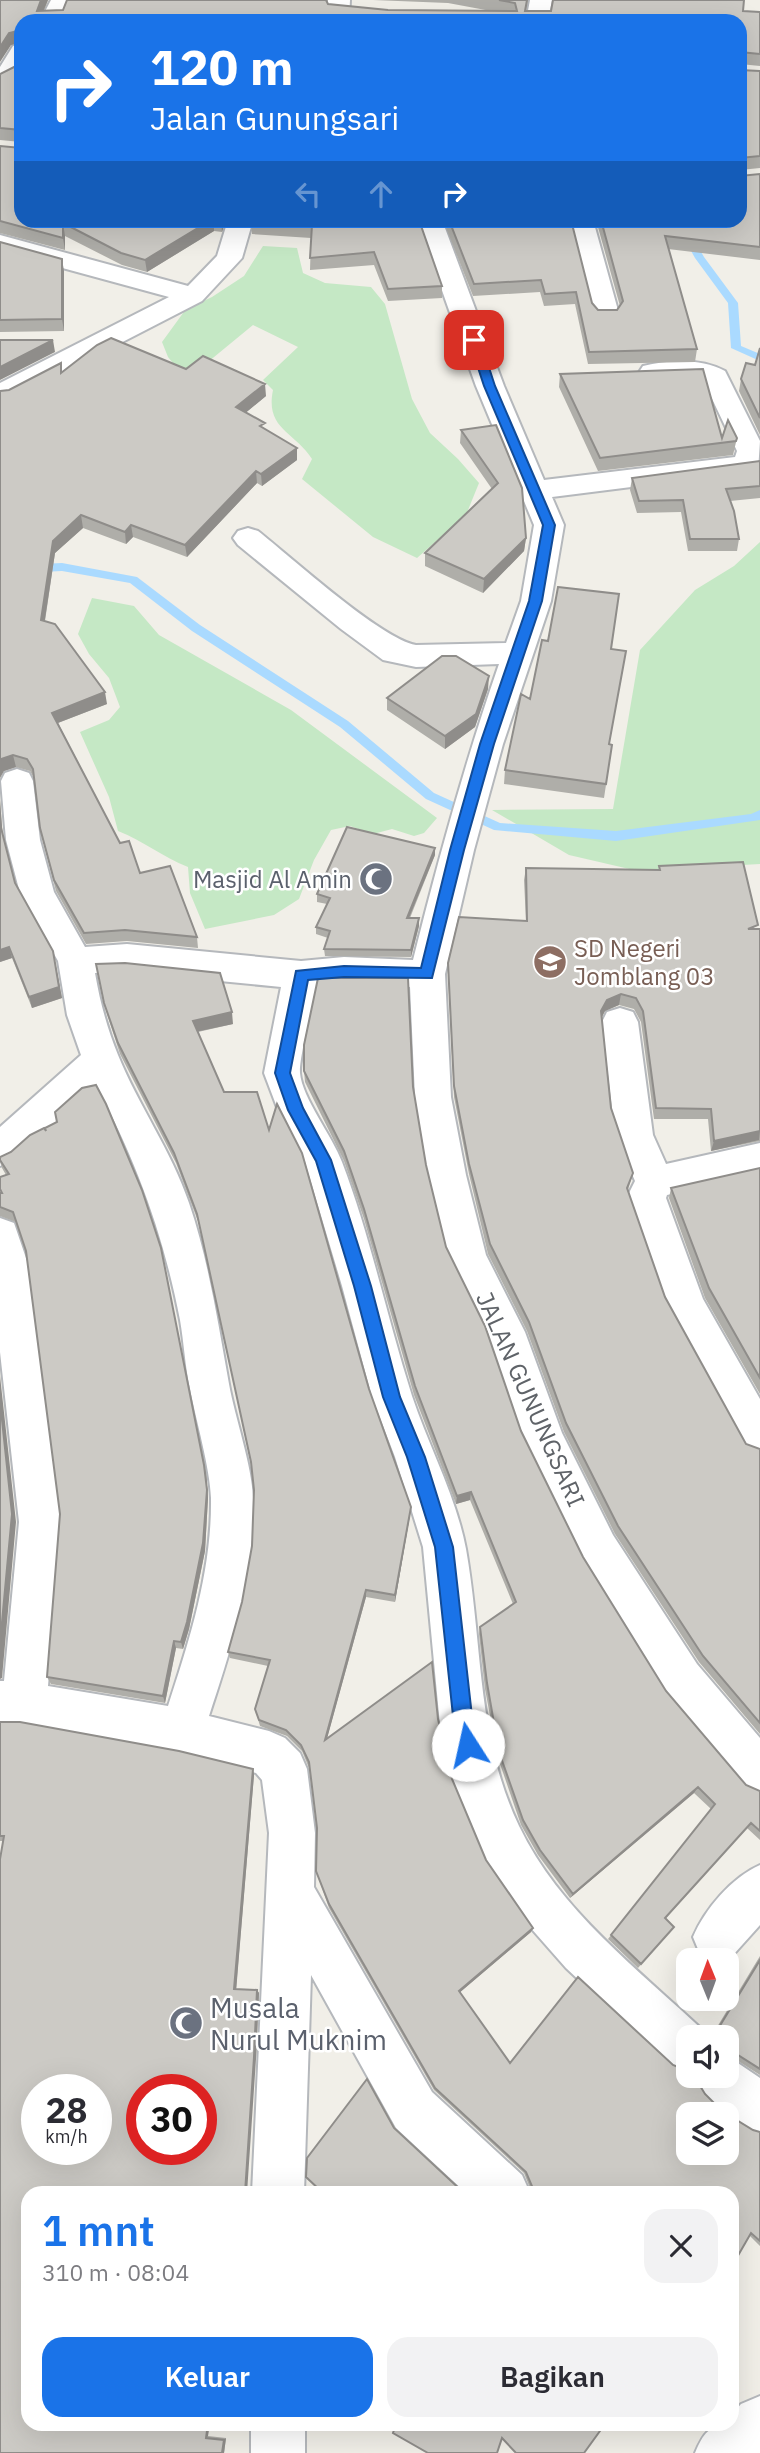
<!DOCTYPE html>
<html lang="id">
<head>
<meta charset="utf-8">
<style>
	:root { --surface:#fff; --page:#f2f2f3; --text:#2b2b33; --muted:#7c7c81; --accent:#1a73e8 }
	body { margin:0; font-family:"IBM Plex Sans",sans-serif; background:var(--page); color:var(--text); height:100vh; display:flex; flex-direction:column; font-size:26px; white-space:nowrap }
	* { box-sizing:border-box; margin:0 }
	p { font-size:23px; color:var(--muted) }
	.icon { flex:none; width:38px; height:38px; fill:none; stroke:currentColor; stroke-width:2; stroke-linecap:round; stroke-linejoin:round }
	.map { position:relative; flex:1; overflow:hidden }
	.details { position:absolute; left:21px; top:2186px; width:718px; height:245px; display:flex; flex-direction:column; background:var(--surface); border-radius:21px; box-shadow:0 7px 28px #0002 }
	.details>* { flex:none }
	.guide { position:absolute; left:14px; top:14px; width:733px; height:214px; border-radius:21px; box-shadow:0 7px 28px #0002; background:#1a73e8; color:#fff; overflow:hidden }
	.needle { width:46px; rotate:359deg }
	.tools { position:absolute; left:676px; top:1948px; display:grid; gap:14px }
	.tools a { display:grid; place-items:center; width:63px; height:63px; border-radius:14px; background:var(--surface); box-shadow:0 7px 28px #0002; font-size:35px }
	.speed { position:absolute; left:21px; top:2074px; display:flex; gap:14px; font-size:35px; font-weight:700; text-align:center }
	.speed>* { display:grid; place-content:center; width:91px; height:91px; border-radius:50%; background:var(--surface); box-shadow:0 7px 28px #0002; line-height:1 }
	.speed small { font-size:18px; font-weight:400 }
	.speed .limit { border:10px solid #d22; background:#fff; color:#111 }
	.pin { position:absolute; display:grid; place-items:center; width:60px; height:60px; color:#fff; margin:-30px; border-radius:14px; box-shadow:0 4px 10px #0006 }
	.me { position:absolute; width:77px; margin:-38px; rotate:350deg; stroke-linejoin:round; filter:drop-shadow(0 0 5px #0008) }
	.turn { display:flex; align-items:center; gap:24px; height:147px; padding:0 21px; font-size:32px }
	.turn .icon { width:91px; height:91px; stroke-width:2.5 }
	.turn b { display:block; font-size:49px; line-height:60px }
	.lanes { display:flex; align-items:center; height:66px; padding:0 21px; background:#0003; justify-content:center; gap:35px; direction:ltr }
	.lanes .off { opacity:.35 }
	.round { display:grid; place-items:center; flex:none; width:74px; height:74px; border-radius:21px; background:var(--page) }
	.overview { display:flex; align-items:center; justify-content:space-between; height:119px; padding:0 21px }
	h1 { font-size:42px; font-weight:600; line-height:52px; color:var(--accent) }
	.cta { display:flex; gap:14px; margin-top:auto; padding:14px 21px }
	.cta a { flex:1; height:80px; border-radius:21px; background:var(--accent); color:#fff; font-size:28px; font-weight:600; line-height:80px; text-align:center }
	.cta a+a { background:var(--page); color:var(--text) }
	.map>svg:first-child { display:block }
	.green { fill:#c5e8c5 }
	.lines { fill:none; stroke-linecap:round; stroke-linejoin:round }
	.stream { fill:#aadaff; fill-rule:evenodd }
	.street-casing { stroke:#b5b8bc; stroke-width:4 }
	.street { fill:#fff; fill-rule:evenodd }
	.wall { fill:#afaea9 }
	.shaded-wall { fill:#8f8d8a }
	.building { fill:#cccac5; stroke:#8f8d8a; stroke-width:2; fill-rule:evenodd }
	.route { fill:#1a73e8; stroke:#114b97; stroke-width:2 }
	.labels { text-anchor:middle; dominant-baseline:central; stroke-width:5; stroke-linejoin:round; paint-order:stroke }
	.worship-label { font-size:24px; fill:#5b616d; stroke:#fff; text-anchor:end }
	.education-label { font-size:24px; fill:#785e54; stroke:#fff; text-anchor:start }
	.street-label { font-size:24px; fill:#5f6368; stroke:#fff }
	.near-worship-label { font-size:28px; fill:#5b616d; stroke:#fff; text-anchor:start }
</style>
</head>
<body>
<div class="map">
<svg width="760" height="2453" viewBox="0 0 760 2453">
	<rect width="100%" height="100%" fill="#f1efe8"/>
	<!-- green -->
	<path class="green" d="M263 246 297 248 303 273 325 283 371 287 385 304 412 399 430 433 458 459 479 483 466 515 417 558 373 537 302 479 312 459C294 431 265 429 273 390L263 380 298 347 253 325 208 362 181 373 168 357 162 342 186 309 212 297 244 276Z
		M760 542V864L638 871 569 855 492 810 613 809 640 650 695 590 734 566Z
		M92 598 134 606 159 635 291 710 437 818 424 833 414 836 392 829 373 834 350 826 331 830 314 860 299 899 274 915 205 929 190 893 188 867C162 857 144 841 118 831L109 797 80 732 109 720 120 707 109 678 89 654 78 634Z"/>
	<g class="lines">
		<!-- stream -->
		<path class="stream" d="M674 220H683L704 257 738 303 741 346 760 354V361L731 348 728 303 695 258Z
			M62 563 137 577 200 625 348 721 434 793 500 823 616 831 751 814 760 810V820L616 841 494 830 426 799 340 727 192 631 130 583 62 571 0 574V566Z"/>
		<!-- street casing -->
		<g class="street-casing">
			<path id="street" d="M51 0H73L62 21H40Z
				M328 0H350L349 21H327Z
				M530 0H552L548 21H526Z
				M21 44V74L0 85V67L13 46Z
				M228 220H253L242 258 202 301 10 400 0 402V383L169 297 0 251V235L188 286 217 256Z
				M417 220H442L504 386 544 480 735 457 737 451 704 382C686 372 663 383 643 378L639 372 643 366C669 360 701 358 725 371L760 441 758 471 552 497 564 525 551 601 503 744 474 850 445 974 451 1097 466 1175 486 1255 525 1332 562 1433 613 1535 697 1664 760 1738V1796L744 1789 665 1696 583 1563 522 1438 486 1334 448 1256 428 1175 415 1097 410 987 344 985 316 987C313 1006 299 1057 300 1073 302 1098 333 1137 342 1162 371 1238 387 1318 412 1396 429 1447 456 1496 466 1549 483 1645 476 1736 519 1826 559 1910 639 1970 705 2032L708 2037H688V2074L671 2066 566 1968 522 1918 487 1863 454 1784 440 1725 423 1547 395 1457 372 1397 342 1286 305 1162 278 1110 264 1073 281 987 127 972 95 973C100 1002 107 1028 118 1055 138 1105 171 1150 189 1203 209 1262 218 1323 229 1384 235 1418 252 1465 253 1498 256 1573 232 1646 209 1716L269 1731 285 1738 300 1753 307 1769 315 1833 314 1887 432 2092 522 2175 530 2193H466L396 2128 311 1975 304 2193H252L269 1833 262 1780 256 1773 182 1754 24 1726 0 1725V1681H4L19 1522 0 1352V1218L14 1223 27 1261 61 1522 48 1686 168 1706C190 1639 212 1570 211 1498 210 1468 196 1420 190 1389 185 1366 184 1343 180 1320 163 1233 137 1163 96 1085L13 1161 0 1166V1127L81 1055 67 1015 58 961 20 893 6 840 1 781 5 773 17 769 29 773 33 781 40 840 54 892 85 947 127 944 301 961 344 957 413 960C438 860 465 762 499 664L416 667 383 660 341 629 238 545 233 538 238 531 248 528 258 531C291 557 381 639 416 645L506 643 521 601 534 525 476 386Z
				M568 220H593L619 314 615 320 606 322 597 320 593 314Z
				M620 1008 633 1012 638 1022 653 1135 666 1164 760 1143V1175L667 1195 666 1198 703 1299 760 1399V1457L745 1451 665 1305 627 1197 635 1181 615 1135 602 1022 607 1012Z
				M760 1865V1925L734 1954 719 1960 700 1954 693 1937C705 1909 732 1877 760 1865Z
				M726 2055 760 2078V2134C733 2123 702 2103 692 2076H726Z
				M760 2396V2453H695C703 2434 709 2424 732 2424V2414L741 2404Z
				M251 2424H305V2453H251Z"/>
		</g>
		<!-- street -->
		<use href="#street" class="street"/>
	</g>
	<!-- wall -->
	<path class="wall" d="M0 0H48L44 11 328 0 327 2 328 4 388 10 491 11 448 3 373 0H528L526 11H743L760 12V66L740 64V21L21 220H226L222 232 214 231 147 272 122 265 65 236V250L0 233V146L21 148V142L0 140V74L20 64 21 42 11 45Z
		M740 70 760 71V168L740 170V176L760 174V260L668 249 697 349 695 362 588 364 575 304 544 306 540 292 473 296 443 220H571L592 303 598 310H617L620 306 596 220H740Z
		M251 220H419L442 286V298L388 301 374 265 310 270 311 238 252 234Z
		M0 242 64 271V331L0 332Z
		M760 348V435L739 391 741 379 755 365Z
		M61 363 62 372 186 369 266 396 245 413 265 429 297 448V460L262 486 257 483 187 557 133 537 126 544 83 528 55 553 45 621 107 704 58 723 120 843 140 873 197 937 198 948 127 941 86 944 56 891 40 828 34 778 30 771 16 767 4 771 9 390Z
		M560 374 722 438H737L733 455 598 471 559 387Z
		M496 425 526 538 524 551 483 593 425 566V553L492 489 460 443 461 430Z
		M760 461V498L730 501 739 539 737 551H688L681 512 637 513 630 490 632 478Z
		M611 649 610 744 612 745 604 798 504 784 505 770 530 699Z
		M488 689 475 727 445 749 387 710V698Z
		M0 800 3 840 15 883 55 962 62 998 32 1008 12 958 0 962Z
		M435 855 410 918H419V926L411 957 325 956 324 949 328 938 316 934V927L327 904 317 902V894Z
		M659 866 756 929H760V1141L711 1151 708 1119H654L641 1022 634 1009 619 1005 605 1011 602 1017 611 1108 633 1173 628 1190 665 1297 746 1444 760 1449V1734L699 1662 615 1534 564 1432 527 1331 488 1254 469 1174 454 1097 448 974V963L526 921 524 880 526 868 659 870Z
		M96 964 233 1024 198 1032 224 1092 269 1130 369 1389 411 1507 410 1515 395 1602 366 1597 327 1738 438 1719 452 1779 486 1860 531 1932 460 1992 510 2063 673 2065 722 2111 753 2130 760 2132V2246L750 2236 732 2193H532L524 2173 434 2090 329 1908 316 1871 317 1828 309 1768 302 1751 287 1736 260 1726 255 1709 268 1666 230 1658 228 1652 242 1602 252 1546 254 1490 252 1468 199 1224 176 1163 120 1054 107 1014Z
		M304 1071 413 1087 426 1165 446 1247 521 1431 583 1557 666 1691 746 1785 760 1791V1840L747 1828 666 1918 674 1927 638 1968 608 1939 711 1809 694 1793 570 1898 538 1855 521 1825 498 1758 485 1689 479 1634 480 1627 513 1604 470 1500 456 1504 414 1395 364 1219 344 1161 305 1082Z
		M0 1157 206 1473 208 1498 205 1551 189 1629 183 1649 176 1648 165 1703 51 1684 47 1677 60 1514 26 1251 16 1222 0 1216V1193H1L0 1177 6 1175 2 1168 0 1162Z
		M760 1168V1394L705 1298 669 1198 671 1188Z
		M0 1722 254 1775 236 1989 257 1990 259 1993 256 2059 28 2193 208 2436 226 2438 224 2453H0V1859L3 1841H0Z
		M760 1956V2075L729 2055 728 2071 726 2072V2037H711Z"/>
	<!-- shaded-wall -->
	<path class="shaded-wall" d="M41 0H48L39 21 37 11Z
		M21 30V42L11 45 0 62V47L9 33Z
		M211 220H214V231L147 272 145 260Z
		M221 220H226L222 232Z
		M63 223 65 236V250L63 238Z
		M62 259 64 271V331L62 319Z
		M53 340 55 352 0 380V367Z
		M265 384 266 396 237 420 236 407Z
		M297 448V460L262 486 261 474Z
		M256 471 257 483 187 557 185 545Z
		M81 515 83 528 55 553 43 632 41 620 53 541Z
		M131 525 133 537 126 544 125 532Z
		M526 538 524 551 483 593 484 579Z
		M489 676 488 689 475 727 445 749V736Z
		M105 692 107 704 55 724 52 713Z
		M13 755 16 767 4 771 0 778V761L1 759Z
		M0 800 3 840 0 829Z
		M435 848V855L406 925 407 918Z
		M419 918V926L411 957V950Z
		M9 947 12 958 0 962V950Z
		M53 951 62 998 32 1008 29 997Z
		M621 994 619 1005 605 1011 599 1022 601 1011 607 1000Z
		M232 1012 233 1024 195 1032 193 1021Z
		M760 1131 759 1140 711 1151 714 1141Z
		M161 1248 206 1473 208 1498 205 1551 189 1629 183 1649 181 1642Z
		M0 1376 16 1522 2 1678 0 1679Z
		M471 1492 470 1500 456 1504 457 1496Z
		M411 1507 410 1515 395 1602V1595Z
		M366 1590V1597L325 1746V1740Z
		M174 1641 176 1648 165 1703 163 1696Z
		M253 1769 254 1775 236 1992 234 1989Z
		M698 1787 694 1793 570 1898 573 1894Z
		M533 1928 531 1932 458 1994 459 1991Z
		M257 1990 259 1993 256 2059 247 2193H245Z
		M208 2424H210L208 2436 206 2438Z
		M226 2438 224 2453H222L224 2440Z"/>
	<!-- building -->
	<path class="building" d="M0 0H41L37 11 63 10 67 0H326L328 4 388 10 517 11 515 3 499 0H527L525 11H551L553 0H744L743 11 760 12V54L740 52V21H21V220H211L145 260 121 253 63 223V238L0 221V146L21 148V130L0 128V74L20 64 21 30 9 33 0 47Z
		M740 70 760 71V156L740 158Z
		M740 169V176L760 174V247L665 236 697 349 589 352 576 292 545 294 541 280 474 284 449 220H571L592 303 598 310H617L623 301 601 220H740Z
		M251 220H419L442 286 388 289 374 252 310 258 312 225Z
		M0 242 62 259V319L0 320Z
		M111 338 186 369 203 356 265 384 236 407 265 423 260 426 297 448 261 474 256 471 185 545 131 525 125 532 81 515 53 541 41 620 55 624 105 692 52 713 120 843 129 841 140 873 170 866 197 937 125 930 84 933 54 880 40 828 33 769 27 759 13 755 1 759 0 761V391L9 390 61 363V373L97 345Z
		M0 340H53L0 367Z
		M760 348V418L741 379 746 363 755 365Z
		M703 369 722 438 728 420 737 438 736 441 600 458 560 374Z
		M496 425 522 488 526 538 484 579 425 553 498 483 461 430Z
		M760 461V486L726 489 734 511 739 539H690L683 500 639 501 632 478Z
		M558 587 619 594 611 649 626 651 609 744 612 745 606 784 505 770 521 694 530 699 542 640 548 641Z
		M442 656H456L489 676 476 714 445 736 387 698Z
		M0 824 15 883 53 951 59 987 29 997 9 947 0 950Z
		M347 827 435 848 407 918H419L411 950 324 949 330 931 316 927 330 898 317 894Z
		M743 862 758 925 748 929H760V1131L714 1141 711 1109 656 1108 643 1011 636 998 621 994 607 1000 601 1011 611 1108 633 1173 627 1188 665 1297 746 1444 760 1449V1723L703 1656 618 1526 566 1423 529 1322 490 1244 469 1164 454 1086 448 963 459 917 527 921 526 868 660 870 659 866Z
		M125 963 220 973 232 1012 193 1021 224 1092H257L269 1130 277 1104 302 1153 369 1389 411 1507 395 1595 366 1590 325 1740 432 1662 438 1719 452 1779 486 1860 533 1928 459 1991 510 2063 578 1977 673 2065 688 2071V2076H694L705 2094 722 2111 753 2130 760 2132V2241L751 2233 732 2266V2193H533L534 2191 526 2172 435 2088 329 1904 316 1871 317 1828 309 1762 301 1745 286 1730 259 1720 255 1709 270 1660 228 1652 242 1602 252 1546 254 1490 251 1462 197 1214 174 1153 118 1043 104 1003 96 964ZM688 2114H726V2152H688Z
		M318 978H408L413 1087 426 1165 446 1247 485 1326 521 1431 583 1557 666 1691 746 1785 760 1791V1831L751 1823 665 1918 674 1927 641 1964 611 1935 715 1804 698 1787 573 1894 540 1850 523 1820 499 1752 487 1683 480 1627 516 1602 471 1492 457 1496 415 1386 364 1209 344 1151 304 1071V1045Z
		M96 1085 106 1104 142 1190 161 1248 204 1465 207 1490 203 1543 187 1622 181 1642 174 1641 163 1696 47 1677 60 1514 26 1251 13 1212 0 1207V1193H2L0 1189V1177L9 1174 0 1160V1157L11 1152 30 1135 44 1128 46 1131 45 1128 57 1122 55 1112 82 1088Z
		M760 1168V1378L709 1288 671 1188Z
		M0 1401 12 1514 0 1644Z
		M0 1722H20L179 1751 253 1769 234 1989 257 1990 254 2057 245 2193H28V2424H208L206 2438 224 2440 222 2453H0V1859L4 1836H0ZM37 2090H96V2149H37ZM142 2090H201V2149H142Z
		M760 1960V2069L730 2050 728 2071H726V2037H713Z
		M367 2079 394 2128 464 2193H323L306 2177 307 2158Z
		M396 2424H605L584 2453H516L502 2438 497 2453H428L393 2433Z"/>
	<!-- route -->
	<path class="route" d="M470 337 480 340 495 386 555 525 542 601 494 744 464 850 432 978 344 977 308 980 290 1073 303 1108 331 1160 371 1286 400 1397 425 1457 453 1547 473 1725 477 1745 475 1751 468 1754 461 1751 454 1725 435 1547 407 1457 383 1397 354 1286 316 1161 288 1110 275 1073 296 971 344 966 421 968 450 850 480 744 529 601 543 525 484 386 469 340Z"/>
	<!-- icons -->
	<defs>
		<g id="mosque-disc" transform="scale(1.75)"><circle r="9.5" fill="#6b7280" stroke="#fff"/><path d="M3.5-4.9A6 6 0 1 0 3.5 4.9A5 5 0 1 1 3.5-4.9Z" fill="#fff"/></g>
		<g id="school-disc" transform="scale(1.75)"><circle r="9.5" fill="#8d6e63" stroke="#fff"/><path d="M0-5L7-2L0 1L-7-2ZM-4 1L0 2.5L4 1V4Q0 6-4 4Z" fill="#fff"/></g>
	</defs>
	<g fill-rule="evenodd">
		<use href="#mosque-disc" x="376" y="879"/>
		<use href="#school-disc" x="550" y="962"/>
		<use href="#mosque-disc" x="186" y="2023"/>
	</g>
	<g class="labels">
		<!-- worship labels -->
		<g class="worship-label">
			<text x="352" y="879">Masjid Al Amin</text>
		</g>
		<!-- education labels -->
		<g class="education-label">
			<text x="574" y="948">SD Negeri<tspan x="574" dy="28">Jomblang 03</tspan></text>
		</g>
		<!-- street labels -->
		<g class="street-label">
			<text transform="translate(531 1399) rotate(66)">JALAN GUNUNGSARI</text>
		</g>
		<!-- near-worship labels -->
		<g class="near-worship-label">
			<text x="210" y="2007">Musala<tspan x="210" dy="32">Nurul Muknim</tspan></text>
		</g>
	</g>
</svg>
<div class="tools">
<a><svg class="needle" viewBox="-14 -14 28 28"><path d="M0-13l5 13h-10z" fill="#e53935"/><path d="M0 13l5-13h-10z" fill="#7c7c81"/></svg></a>
<a><svg class="icon" aria-label="sound" viewBox="0 0 24 24"><path d="M4 9h4l5-4v14l-5-4H4zM17 9q2 3 0 6"/></svg></a>
<a><svg class="icon" aria-label="layers" viewBox="0 0 24 24"><path d="M12 4l9 5-9 5-9-5zM3 14l9 5 9-5"/></svg></a>
</div>
<div class="speed"><div>28<small>km/h</small></div><div class="limit">30</div></div>
<div class="pin" style="left:474px;top:340px;background:#d93025"><svg class="icon" aria-label="arrive" viewBox="0 0 24 24"><path d="M6 21V4h12l-3 4 3 4H6"/></svg></div>
<svg class="me" style="left:468px;top:1745px" viewBox="-20 -20 40 40"><circle r="19" fill="#fff"/><path d="M0-13L10 11 0 6-10 11z" fill="#1a73e8"/></svg>
<div class="guide">
<div class="turn"><svg class="icon" aria-label="right" viewBox="0 0 24 24"><path d="M7 20v-9h11M14 6l5 5-5 5"/></svg><div><b>120 m</b>Jalan Gunungsari</div></div>
<div class="lanes"><svg class="icon off" aria-label="left" viewBox="0 0 24 24"><path d="M17 20v-9H6M10 6l-5 5 5 5"/></svg><svg class="icon off" aria-label="ahead" viewBox="0 0 24 24"><path d="M12 20V5M6 11l6-6 6 6"/></svg><svg class="icon" aria-label="right" viewBox="0 0 24 24"><path d="M7 20v-9h11M14 6l5 5-5 5"/></svg></div>
</div>
<section class="details">
<div class="overview"><div><h1>1 mnt</h1><p>310 m · 08:04</p></div><a class="round"><svg class="icon" aria-label="close" viewBox="0 0 24 24"><path d="M6 6l12 12M18 6L6 18"/></svg></a></div>
<div class="cta"><a>Keluar</a><a>Bagikan</a></div>
</section>
</div>
</body>
</html>
